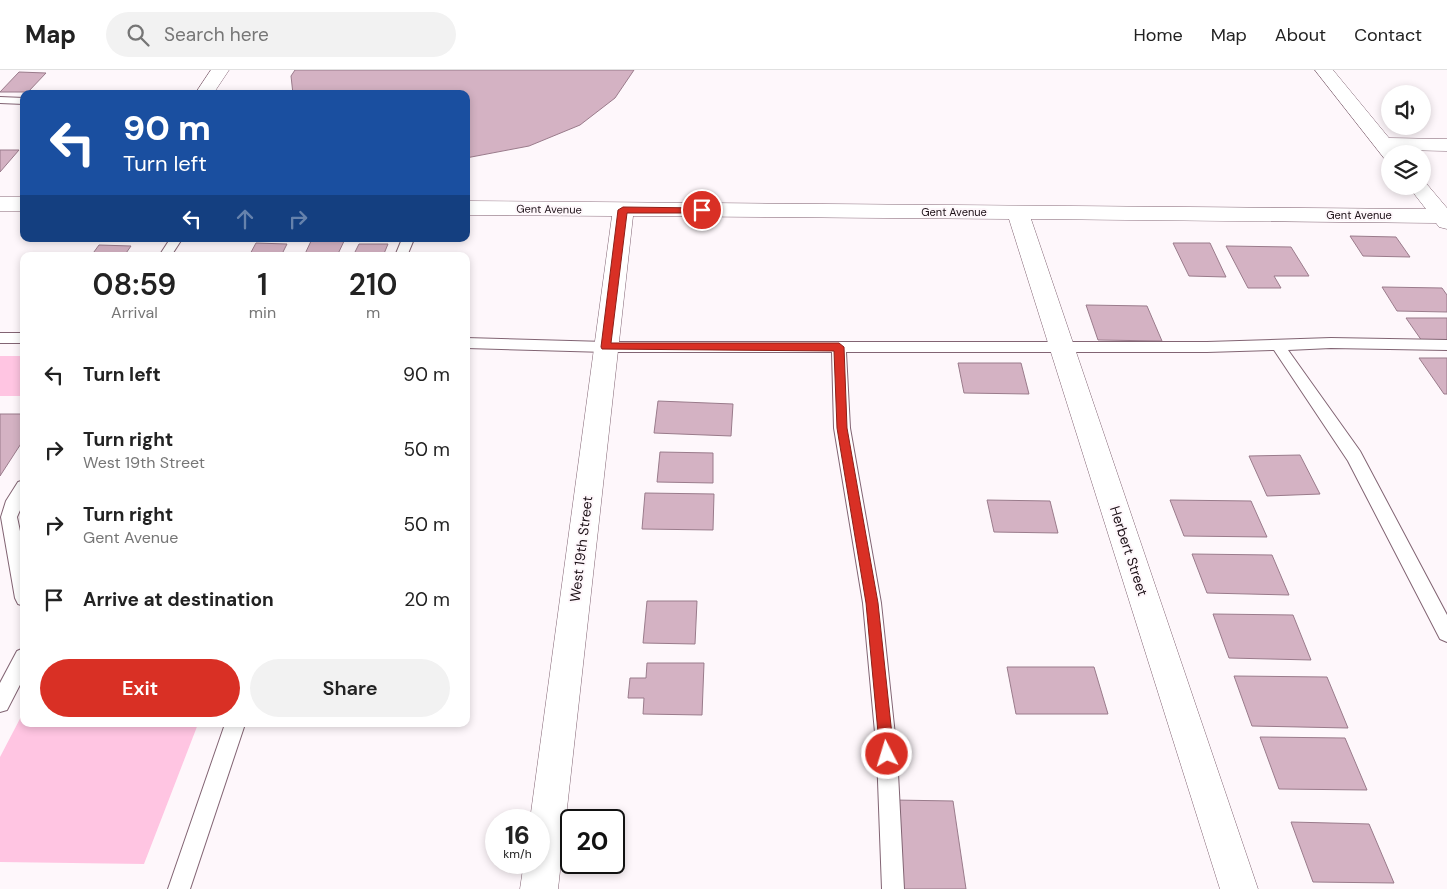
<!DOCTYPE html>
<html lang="en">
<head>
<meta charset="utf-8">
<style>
	:root { --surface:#fff; --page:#f2f2f2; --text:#222; --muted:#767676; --line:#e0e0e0; --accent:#d93025 }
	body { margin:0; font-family:"DM Sans",sans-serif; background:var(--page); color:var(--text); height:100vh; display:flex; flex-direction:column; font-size:19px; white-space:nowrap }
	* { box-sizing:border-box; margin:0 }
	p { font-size:16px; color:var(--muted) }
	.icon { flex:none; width:28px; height:28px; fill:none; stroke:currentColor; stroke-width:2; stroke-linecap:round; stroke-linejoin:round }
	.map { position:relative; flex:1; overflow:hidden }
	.panel { position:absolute; left:20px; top:182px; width:450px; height:475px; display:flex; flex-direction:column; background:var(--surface); border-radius:10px; box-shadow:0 2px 8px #0003 }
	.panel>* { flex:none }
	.banner { position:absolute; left:20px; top:20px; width:450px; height:152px; border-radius:10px; box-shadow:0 2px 8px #0003; background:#1a4fa0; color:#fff; overflow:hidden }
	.buttons { position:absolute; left:1381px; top:15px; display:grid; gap:10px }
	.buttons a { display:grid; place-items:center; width:50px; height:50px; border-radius:50%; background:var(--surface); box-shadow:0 2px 8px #0003; font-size:25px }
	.speed { position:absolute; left:485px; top:739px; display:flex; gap:10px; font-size:25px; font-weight:700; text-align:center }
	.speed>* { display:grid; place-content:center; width:65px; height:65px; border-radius:50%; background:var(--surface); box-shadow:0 2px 8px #0003; line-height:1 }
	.speed small { font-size:12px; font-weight:400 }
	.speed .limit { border:2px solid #111; border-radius:8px; background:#fff; color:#111 }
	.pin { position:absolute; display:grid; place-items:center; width:42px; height:42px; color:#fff; margin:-21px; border:2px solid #fff; border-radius:50%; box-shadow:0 1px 5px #0007 }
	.me { position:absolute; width:55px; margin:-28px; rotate:355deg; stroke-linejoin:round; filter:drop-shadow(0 0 4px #0008) }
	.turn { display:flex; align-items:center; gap:18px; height:105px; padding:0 20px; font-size:22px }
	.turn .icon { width:65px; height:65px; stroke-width:2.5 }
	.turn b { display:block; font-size:35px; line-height:42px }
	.lanes { display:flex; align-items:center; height:48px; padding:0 20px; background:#0003; justify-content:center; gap:25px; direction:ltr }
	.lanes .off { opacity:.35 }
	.eta { display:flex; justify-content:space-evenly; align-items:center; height:85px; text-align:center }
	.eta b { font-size:30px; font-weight:600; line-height:35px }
	.button { display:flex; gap:10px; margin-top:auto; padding:10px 20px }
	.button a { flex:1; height:58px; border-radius:30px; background:var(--accent); color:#fff; font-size:20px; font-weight:600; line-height:58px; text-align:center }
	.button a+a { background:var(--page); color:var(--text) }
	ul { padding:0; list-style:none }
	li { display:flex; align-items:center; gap:15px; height:75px; padding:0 20px }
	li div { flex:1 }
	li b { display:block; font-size:19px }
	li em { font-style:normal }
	header { display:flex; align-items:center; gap:30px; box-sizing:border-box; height:70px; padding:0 25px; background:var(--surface); border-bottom:1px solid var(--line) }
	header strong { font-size:24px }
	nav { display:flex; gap:28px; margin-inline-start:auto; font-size:18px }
	.search { width:350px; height:45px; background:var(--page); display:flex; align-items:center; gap:12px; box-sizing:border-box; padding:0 18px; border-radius:28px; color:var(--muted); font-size:19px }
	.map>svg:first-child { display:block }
	.green { fill:#ffc5e2 }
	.building { fill:#d4b2c3; stroke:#9a7b8b }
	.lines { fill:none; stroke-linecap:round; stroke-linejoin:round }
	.service-casing { stroke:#826473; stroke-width:2 }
	.minor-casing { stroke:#826473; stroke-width:1 }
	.service { fill:#fff; fill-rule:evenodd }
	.minor { fill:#fff; fill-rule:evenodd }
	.route { fill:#d93025; stroke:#8d1f18 }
	.labels { text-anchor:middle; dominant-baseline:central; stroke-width:4; stroke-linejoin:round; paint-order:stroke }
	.far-street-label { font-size:11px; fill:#1b0f15; stroke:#fef7fb }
	.street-label { font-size:14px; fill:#1b0f15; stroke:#fef7fb }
</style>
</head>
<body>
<header>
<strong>Map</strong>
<div class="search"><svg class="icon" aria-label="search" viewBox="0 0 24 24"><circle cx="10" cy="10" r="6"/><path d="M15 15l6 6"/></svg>Search here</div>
<nav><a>Home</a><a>Map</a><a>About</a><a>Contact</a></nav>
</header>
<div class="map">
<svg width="1447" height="819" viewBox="0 0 1447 819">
	<rect width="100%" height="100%" fill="#fef7fb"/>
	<!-- green -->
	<path class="green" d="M0 286H24V326H0Z
		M24 641V654H198L144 794 0 792V687Z"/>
	<!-- building -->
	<path class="building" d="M295 0H634L615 28 580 55 529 76 466 88V24H293L291 6Z
		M19 2 46 3 28 22H0Z
		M0 80H19L0 102Z
		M1350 166 1396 167 1410 187 1363 186Z
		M312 169H345L337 186H304Z
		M256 173 287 174 281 186H249Z
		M1173 173H1210L1226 207 1189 206Z
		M359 174H388L383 186H353Z
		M99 175 131 176 124 186H91Z
		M1226 176 1291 177 1309 206H1274L1281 218H1248Z
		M1382 217 1442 218 1447 225V242L1397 241Z
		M1086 235 1147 236 1162 271 1098 270Z
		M1406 248H1447V271H1422Z
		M1419 288H1447V324H1444Z
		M958 293H1021L1029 324 964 323Z
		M658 331 733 334 731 366 654 363Z
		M0 344H24V369L0 406Z
		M660 382 713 383V413L657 412Z
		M1300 385 1320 424 1267 426 1249 386Z
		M645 423 714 424 713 460 642 459Z
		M987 430 1050 431 1058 463 994 462Z
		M1170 430 1251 431 1267 467 1184 466Z
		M1192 484 1272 485 1289 525 1207 523Z
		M647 531H697L695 574 643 573Z
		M1213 544 1293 545 1311 590 1229 588Z
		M647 593H704L702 645 643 644 644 628H628L630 608H646Z
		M1007 597H1094L1108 644H1016Z
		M1234 606 1327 607 1348 658 1252 656Z
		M1260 667 1345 668 1367 720 1279 719Z
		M894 730 953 731 966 819H903Z
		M1291 752 1369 754 1394 813 1313 812Z"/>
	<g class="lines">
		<!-- service casing -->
		<g class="service-casing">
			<path id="service" d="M0 27 24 28V34L0 33Z
				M170 169H182L171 186H159Z
				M402 169H414L407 186H395Z
				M0 263H24V273H0Z
				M466 268 606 272H1207L1331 268 1447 270V280L1331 278 1288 280 1360 381 1447 545V572L1440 569 1348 391 1274 280 1207 282H846L850 358 881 533 897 684 904 819H882L877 684 863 533 834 358 832 282H606L466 278Z
				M24 410V431L17 447 24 480V536L18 534 15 528 1 447 6 431 18 412Z
				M24 578V607L7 640 0 642V613L17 581Z
				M225 654H245L190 819H168Z"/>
		</g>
		<!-- minor casing -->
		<g class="minor-casing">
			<path id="minor" d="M211 0H229L213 24H195Z
				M1315 0H1333L1389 68 1447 69V81L1398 80 1401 84H1390V90L1384 88Z
				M1422 111 1425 112 1447 138V159L1439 157 1436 153 1031 149 1258 819H1220L1009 149 633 146 558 819H520L524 792H539V750H530L612 146 466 145V131L1426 139 1408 116H1422Z
				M0 127H24V141H0Z"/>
		</g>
		<!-- service -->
		<use href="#service" class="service"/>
		<!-- minor -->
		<use href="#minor" class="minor"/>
	</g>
	<!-- route -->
	<path class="route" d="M623 137 702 138 706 140 702 143H627L611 273H839L844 277 847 358 878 533 894 684 892 689 887 691 882 689 880 684 866 533 837 358 834 281 602 279 601 277 618 140Z"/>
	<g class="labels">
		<!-- far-street labels -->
		<g class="far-street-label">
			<text transform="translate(549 139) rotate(1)">Gent Avenue</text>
			<text x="954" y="142">Gent Avenue</text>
			<text x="1359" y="145">Gent Avenue</text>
		</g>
		<!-- street labels -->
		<g class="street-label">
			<text transform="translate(581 479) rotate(-83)">West 19th Street</text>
			<text transform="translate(1129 481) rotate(72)">Herbert Street</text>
		</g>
	</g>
</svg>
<div class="buttons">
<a><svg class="icon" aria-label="sound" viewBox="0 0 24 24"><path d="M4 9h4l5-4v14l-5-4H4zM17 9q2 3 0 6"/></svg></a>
<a><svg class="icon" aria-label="layers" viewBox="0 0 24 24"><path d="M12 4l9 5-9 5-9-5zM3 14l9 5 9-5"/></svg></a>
</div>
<div class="speed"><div>16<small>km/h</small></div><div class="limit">20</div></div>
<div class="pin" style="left:702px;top:140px;background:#d93025"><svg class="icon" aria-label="arrive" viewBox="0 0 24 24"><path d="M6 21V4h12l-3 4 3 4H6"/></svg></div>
<svg class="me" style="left:887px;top:684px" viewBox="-20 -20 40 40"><circle r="17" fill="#d93025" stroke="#fff" stroke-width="3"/><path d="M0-11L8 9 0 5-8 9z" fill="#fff"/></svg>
<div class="banner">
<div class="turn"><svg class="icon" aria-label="left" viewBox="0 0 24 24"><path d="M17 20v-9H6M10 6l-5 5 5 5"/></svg><div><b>90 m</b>Turn left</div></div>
<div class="lanes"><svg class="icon" aria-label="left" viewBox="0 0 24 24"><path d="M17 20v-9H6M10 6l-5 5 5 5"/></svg><svg class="icon off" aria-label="ahead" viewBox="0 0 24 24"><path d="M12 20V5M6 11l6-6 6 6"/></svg><svg class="icon off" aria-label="right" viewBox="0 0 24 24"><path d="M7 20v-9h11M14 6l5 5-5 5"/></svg></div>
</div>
<section class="panel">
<div class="eta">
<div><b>08:59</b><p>Arrival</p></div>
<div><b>1</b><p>min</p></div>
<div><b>210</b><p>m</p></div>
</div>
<ul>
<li><svg class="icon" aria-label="left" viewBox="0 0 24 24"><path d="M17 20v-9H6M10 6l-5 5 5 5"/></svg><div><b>Turn left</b></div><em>90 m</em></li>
<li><svg class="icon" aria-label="right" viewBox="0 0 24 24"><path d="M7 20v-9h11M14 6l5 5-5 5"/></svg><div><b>Turn right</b><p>West 19th Street</p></div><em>50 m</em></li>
<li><svg class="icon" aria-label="right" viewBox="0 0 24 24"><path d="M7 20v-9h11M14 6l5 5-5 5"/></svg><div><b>Turn right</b><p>Gent Avenue</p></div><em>50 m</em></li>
<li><svg class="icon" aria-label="arrive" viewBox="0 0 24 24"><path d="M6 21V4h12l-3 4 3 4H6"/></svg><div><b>Arrive at destination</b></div><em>20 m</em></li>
</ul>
<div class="button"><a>Exit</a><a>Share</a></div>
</section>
</div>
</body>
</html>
